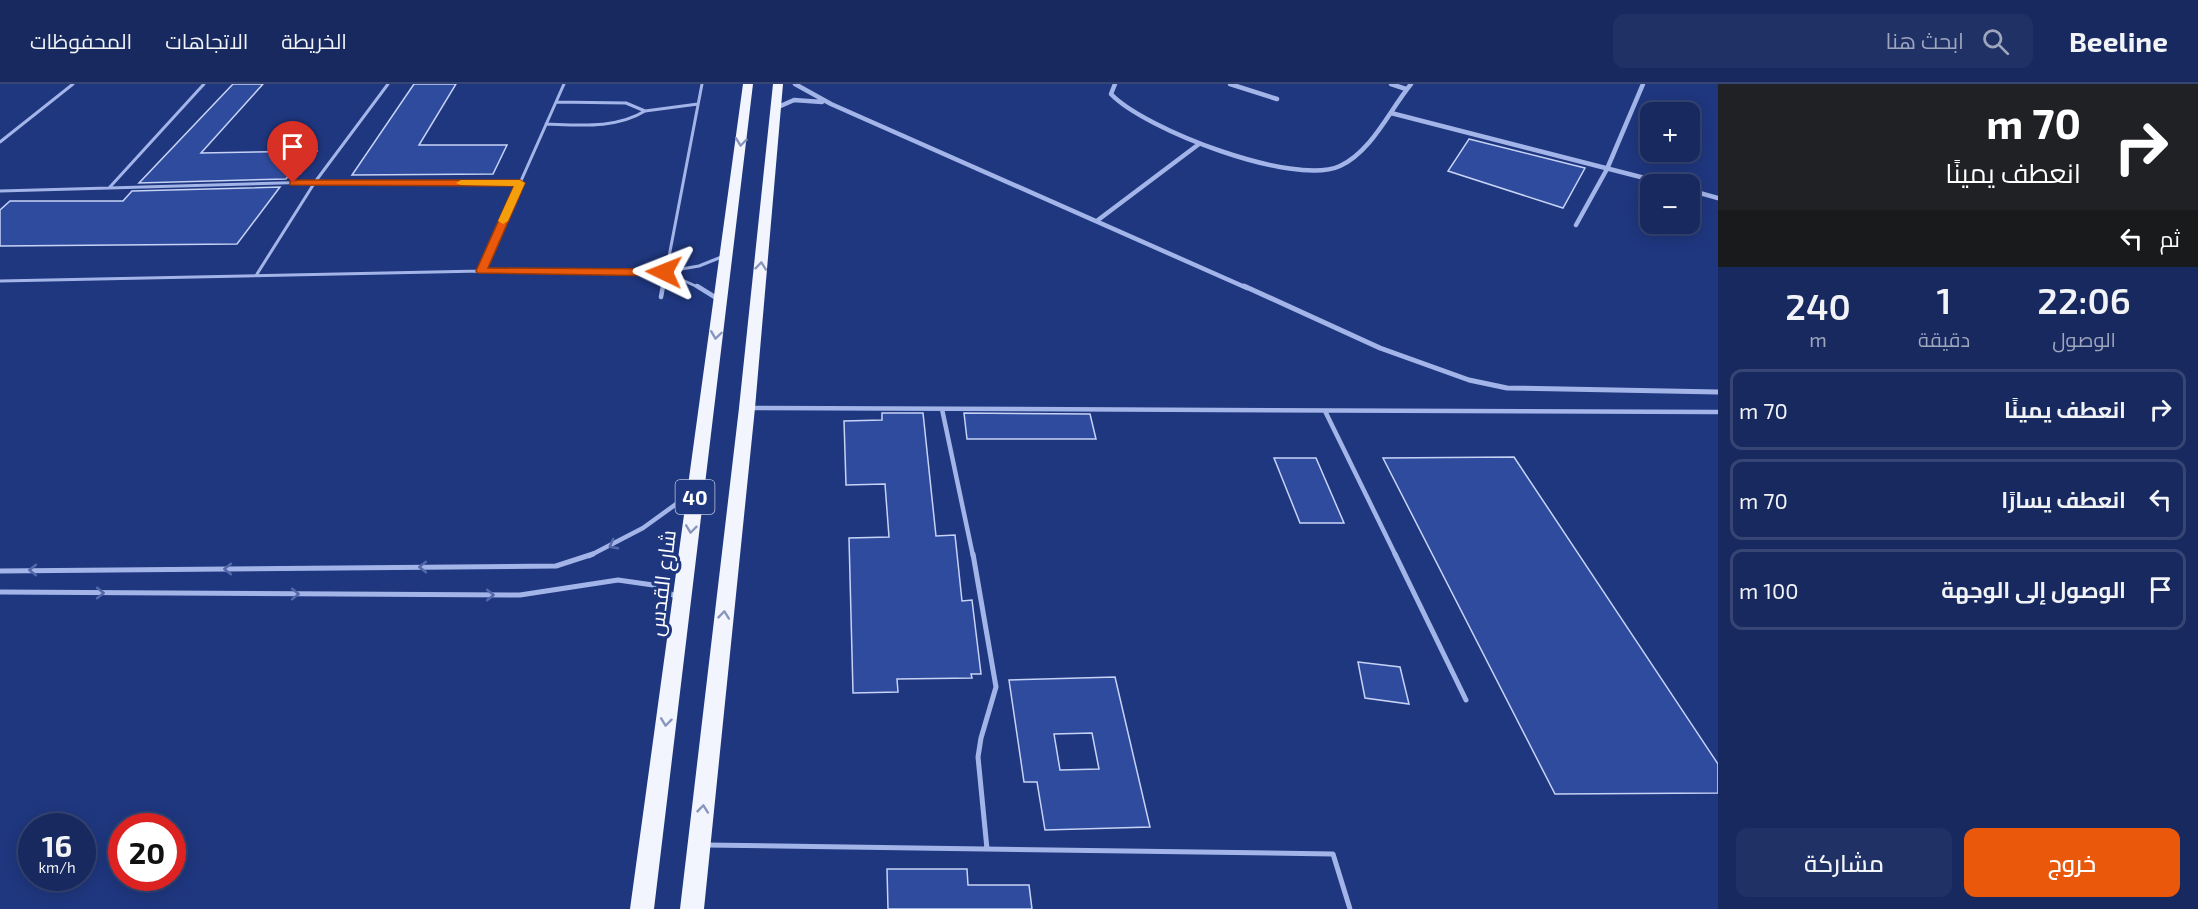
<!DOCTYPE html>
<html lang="ar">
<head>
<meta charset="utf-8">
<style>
	:root { --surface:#17295f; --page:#203165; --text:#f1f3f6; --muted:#9ea6bd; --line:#364574; --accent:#ea580c }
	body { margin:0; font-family:"Exo 2",Cairo,sans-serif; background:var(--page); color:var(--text); direction:rtl; height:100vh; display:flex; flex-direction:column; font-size:22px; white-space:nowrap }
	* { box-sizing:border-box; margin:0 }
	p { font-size:20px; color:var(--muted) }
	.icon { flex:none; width:33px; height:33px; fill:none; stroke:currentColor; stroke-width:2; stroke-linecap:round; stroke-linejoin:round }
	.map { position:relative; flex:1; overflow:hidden; direction:ltr }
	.drawer { display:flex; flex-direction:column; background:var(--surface); width:480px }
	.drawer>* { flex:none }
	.banner { background:#202124; color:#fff; overflow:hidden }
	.tools { position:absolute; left:1640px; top:18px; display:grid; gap:12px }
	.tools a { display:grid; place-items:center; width:60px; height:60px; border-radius:12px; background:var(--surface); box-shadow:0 3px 15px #0003,0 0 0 2px var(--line); font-size:30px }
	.speed { position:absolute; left:18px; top:729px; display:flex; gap:12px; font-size:30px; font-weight:700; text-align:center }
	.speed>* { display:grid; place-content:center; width:78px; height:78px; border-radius:50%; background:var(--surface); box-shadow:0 3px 15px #0003,0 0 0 2px var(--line); line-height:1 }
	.speed small { font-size:15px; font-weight:400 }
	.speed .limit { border:9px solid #d22; background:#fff; color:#111 }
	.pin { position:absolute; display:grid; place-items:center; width:51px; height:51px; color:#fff; margin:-62px -26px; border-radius:50% 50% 50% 0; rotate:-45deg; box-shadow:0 0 6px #0007 }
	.pin .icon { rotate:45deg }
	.me { position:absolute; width:66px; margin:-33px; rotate:272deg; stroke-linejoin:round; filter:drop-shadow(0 0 4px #0008) }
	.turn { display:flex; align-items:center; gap:21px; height:126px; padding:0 18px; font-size:27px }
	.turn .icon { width:78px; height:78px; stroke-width:2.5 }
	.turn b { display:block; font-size:42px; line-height:51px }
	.then { display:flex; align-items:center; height:57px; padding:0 18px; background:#0003; gap:12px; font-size:22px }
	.eta { display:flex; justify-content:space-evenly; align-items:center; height:102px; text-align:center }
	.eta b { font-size:36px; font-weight:600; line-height:42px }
	.cta { display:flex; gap:12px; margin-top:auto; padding:12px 18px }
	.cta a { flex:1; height:69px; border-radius:12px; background:var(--accent); color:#fff; font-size:24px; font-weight:600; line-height:69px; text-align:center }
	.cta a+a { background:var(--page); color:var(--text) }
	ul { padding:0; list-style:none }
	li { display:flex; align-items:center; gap:18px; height:81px; margin:0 12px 9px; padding:0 6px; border:3px solid var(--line); border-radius:12px }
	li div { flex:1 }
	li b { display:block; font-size:22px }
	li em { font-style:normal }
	header { display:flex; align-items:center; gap:36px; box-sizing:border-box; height:84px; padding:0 30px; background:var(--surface); border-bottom:2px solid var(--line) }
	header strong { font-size:28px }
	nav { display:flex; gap:33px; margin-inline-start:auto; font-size:21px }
	.search { width:420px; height:54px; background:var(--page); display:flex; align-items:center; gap:15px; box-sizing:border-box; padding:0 21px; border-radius:12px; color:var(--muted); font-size:22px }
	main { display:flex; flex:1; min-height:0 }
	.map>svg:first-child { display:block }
	.building { fill:#2f4b9d; stroke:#c7d3f6; stroke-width:1.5; fill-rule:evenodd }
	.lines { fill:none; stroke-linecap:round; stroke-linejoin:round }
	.service-far2 { stroke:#a3b5e8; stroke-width:3 }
	.service-far1 { stroke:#a3b5e8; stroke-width:4.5 }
	.service { stroke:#a3b5e8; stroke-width:5 }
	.minor-far1 { stroke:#a3b5e8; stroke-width:4.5 }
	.minor { stroke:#a3b5e8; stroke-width:5 }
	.trunk { fill:#f2f4fe; fill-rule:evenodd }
	.oneway { stroke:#8896be }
	.oneway2 { stroke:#5469a9 }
	.route { fill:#ea580c; stroke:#983908; stroke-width:1.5 }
	.slow { fill:#f59e0b }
	.labels { text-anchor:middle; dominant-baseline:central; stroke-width:6; stroke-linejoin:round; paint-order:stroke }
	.shield { fill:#1f377f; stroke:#bcc3d9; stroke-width:1.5 }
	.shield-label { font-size:20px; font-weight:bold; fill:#fff }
	.street-label { font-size:21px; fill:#fff; stroke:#1f377f }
</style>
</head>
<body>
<header>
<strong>Beeline</strong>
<div class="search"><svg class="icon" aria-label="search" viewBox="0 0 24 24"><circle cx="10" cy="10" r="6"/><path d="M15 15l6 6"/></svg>ابحث هنا</div>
<nav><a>الخريطة</a><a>الاتجاهات</a><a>المحفوظات</a></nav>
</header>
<main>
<section class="drawer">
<div class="banner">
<div class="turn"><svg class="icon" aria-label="right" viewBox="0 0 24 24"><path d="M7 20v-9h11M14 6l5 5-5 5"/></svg><div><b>70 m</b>انعطف يمينًا</div></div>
<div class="then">ثم<svg class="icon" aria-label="left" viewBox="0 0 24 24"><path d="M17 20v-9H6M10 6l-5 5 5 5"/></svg></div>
</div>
<div class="eta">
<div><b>22:06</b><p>الوصول</p></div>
<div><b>1</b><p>دقيقة</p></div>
<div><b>240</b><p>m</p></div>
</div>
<ul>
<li><svg class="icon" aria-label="right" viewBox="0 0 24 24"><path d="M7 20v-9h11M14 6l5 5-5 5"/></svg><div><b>انعطف يمينًا</b></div><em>70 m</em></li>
<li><svg class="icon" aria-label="left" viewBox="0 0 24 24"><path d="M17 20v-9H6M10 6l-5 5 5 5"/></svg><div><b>انعطف يسارًا</b></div><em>70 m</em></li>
<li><svg class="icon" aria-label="arrive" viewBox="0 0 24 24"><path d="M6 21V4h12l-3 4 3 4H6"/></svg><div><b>الوصول إلى الوجهة</b></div><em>100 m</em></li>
</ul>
<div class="cta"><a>خروج</a><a>مشاركة</a></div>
</section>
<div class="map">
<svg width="1718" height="825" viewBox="0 0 1718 825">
	<rect width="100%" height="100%" fill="#1f377f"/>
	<!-- building -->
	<path class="building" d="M233 0H263L201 69 317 67 300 90H290L286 95 139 99Z
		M414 0H456L419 61H507L493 90 352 91Z
		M1469 55 1585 84 1563 124 1448 87Z
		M280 103 237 160 0 162V126L10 117H123L132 107Z
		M882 329H923L936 452 955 451 962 517 972 516 981 590H971L972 594 897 595 898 608 853 609 849 454 889 453 885 400 846 401 844 337 882 336Z
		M964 329 1090 330 1096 355H967Z
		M1514 373 1718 680V709L1555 710 1383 374Z
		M1274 374H1316L1344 439H1300Z
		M1358 578 1400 583 1409 620 1365 614Z
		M1115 593 1150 743 1045 746 1037 698H1024L1009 596ZM1092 649 1099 685 1060 686 1054 650Z
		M887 785H967L968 801H1029L1032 825H888Z"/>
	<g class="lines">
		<!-- service-far2 -->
		<path class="service-far2" d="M204 0 109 104 315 98 520 99
			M564 0 556 18 626 19 645 27 698 20
			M546 40C579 41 616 45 645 27
			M0 58 73 0
			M0 107 109 104
			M481 187 556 18
			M667 189 700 204
			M257 190 315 98 388 0
			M0 197 481 187 664 188 699 182 724 172
			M663 204 702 0"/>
		<!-- service-far1 -->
		<path class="service-far1" d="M697 202 718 215
			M661 213 663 202
			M749 324 1718 328
			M942 325 973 472
			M1325 327 1396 472
			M589 472 643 444 690 410"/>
		<!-- service -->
		<path class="service" d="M973 470 996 603 981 654 978 673 987 765
			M1395 470 1466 616
			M0 487 556 482 593 470
			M0 508 520 511 618 496 653 501 677 513
			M706 761 1333 770 1350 825"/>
		<!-- minor-far1 -->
		<path class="minor-far1" d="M795 0 831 20 1247 204
			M1115 0 1111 10C1144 45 1294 103 1340 82 1372 67 1389 27 1411 0
			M1230 0 1277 15
			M1391 0 1406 5
			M776 24 794 16 822 18
			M1391 29 1668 100
			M1689 106 1718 114
			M1098 136 1199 60
			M1576 141 1607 85 1643 0"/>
		<!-- minor -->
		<path class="minor" d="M1244 202 1380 264 1469 296 1507 304 1718 308"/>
		<!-- trunk -->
		<path class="trunk" d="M743 0H753L654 825H630Z
			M773 0H783L755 324 704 825H680L739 324Z"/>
	</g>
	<!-- one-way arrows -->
	<defs><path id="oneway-chevron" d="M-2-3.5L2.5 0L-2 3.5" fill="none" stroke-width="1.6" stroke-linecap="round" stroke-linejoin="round" transform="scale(1.5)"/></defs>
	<g class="oneway">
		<use href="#oneway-chevron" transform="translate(741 58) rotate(97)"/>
		<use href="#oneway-chevron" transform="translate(761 182) rotate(-84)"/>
		<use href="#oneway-chevron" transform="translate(716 251) rotate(98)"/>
		<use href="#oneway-chevron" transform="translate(691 445) rotate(97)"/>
		<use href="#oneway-chevron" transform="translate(724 531) rotate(-84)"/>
		<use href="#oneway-chevron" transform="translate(666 638) rotate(97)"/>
		<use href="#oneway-chevron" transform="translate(703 725) rotate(-84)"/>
	</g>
	<g class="oneway2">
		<use href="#oneway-chevron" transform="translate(613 461) rotate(152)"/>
		<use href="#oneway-chevron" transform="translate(423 483) rotate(180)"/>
		<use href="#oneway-chevron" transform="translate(228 485) rotate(180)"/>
		<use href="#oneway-chevron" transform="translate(33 486) rotate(180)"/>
		<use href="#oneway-chevron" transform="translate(100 509)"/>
		<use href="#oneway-chevron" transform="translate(295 510)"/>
		<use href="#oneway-chevron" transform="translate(490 511)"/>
	</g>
	<!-- route -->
	<path class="route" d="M293 96H520L525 99 488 184 664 185 669 188 664 192 478 189 476 187 514 102 290 101V97Z"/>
	<!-- slow -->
	<path class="slow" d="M520 96 525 99 508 137 503 140 498 137 514 102 461 101 456 99 461 96Z"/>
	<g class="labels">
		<!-- shield labels -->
		<rect class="shield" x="675.5" y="396" width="39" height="34" rx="4.5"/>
		<g class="shield-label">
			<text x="695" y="413">40</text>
		</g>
		<!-- street labels -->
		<g class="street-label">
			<text transform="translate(661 499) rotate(-83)">شارع القدس</text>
		</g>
	</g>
</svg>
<div class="tools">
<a>+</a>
<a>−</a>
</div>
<div class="speed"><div>16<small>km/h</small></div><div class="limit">20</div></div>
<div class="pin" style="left:293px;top:99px;background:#d93025"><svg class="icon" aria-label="arrive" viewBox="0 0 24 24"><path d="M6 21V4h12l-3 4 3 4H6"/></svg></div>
<svg class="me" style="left:664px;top:188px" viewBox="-20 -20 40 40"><path d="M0-17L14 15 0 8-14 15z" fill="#ea580c" stroke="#fff" stroke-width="4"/></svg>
</div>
</main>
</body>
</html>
